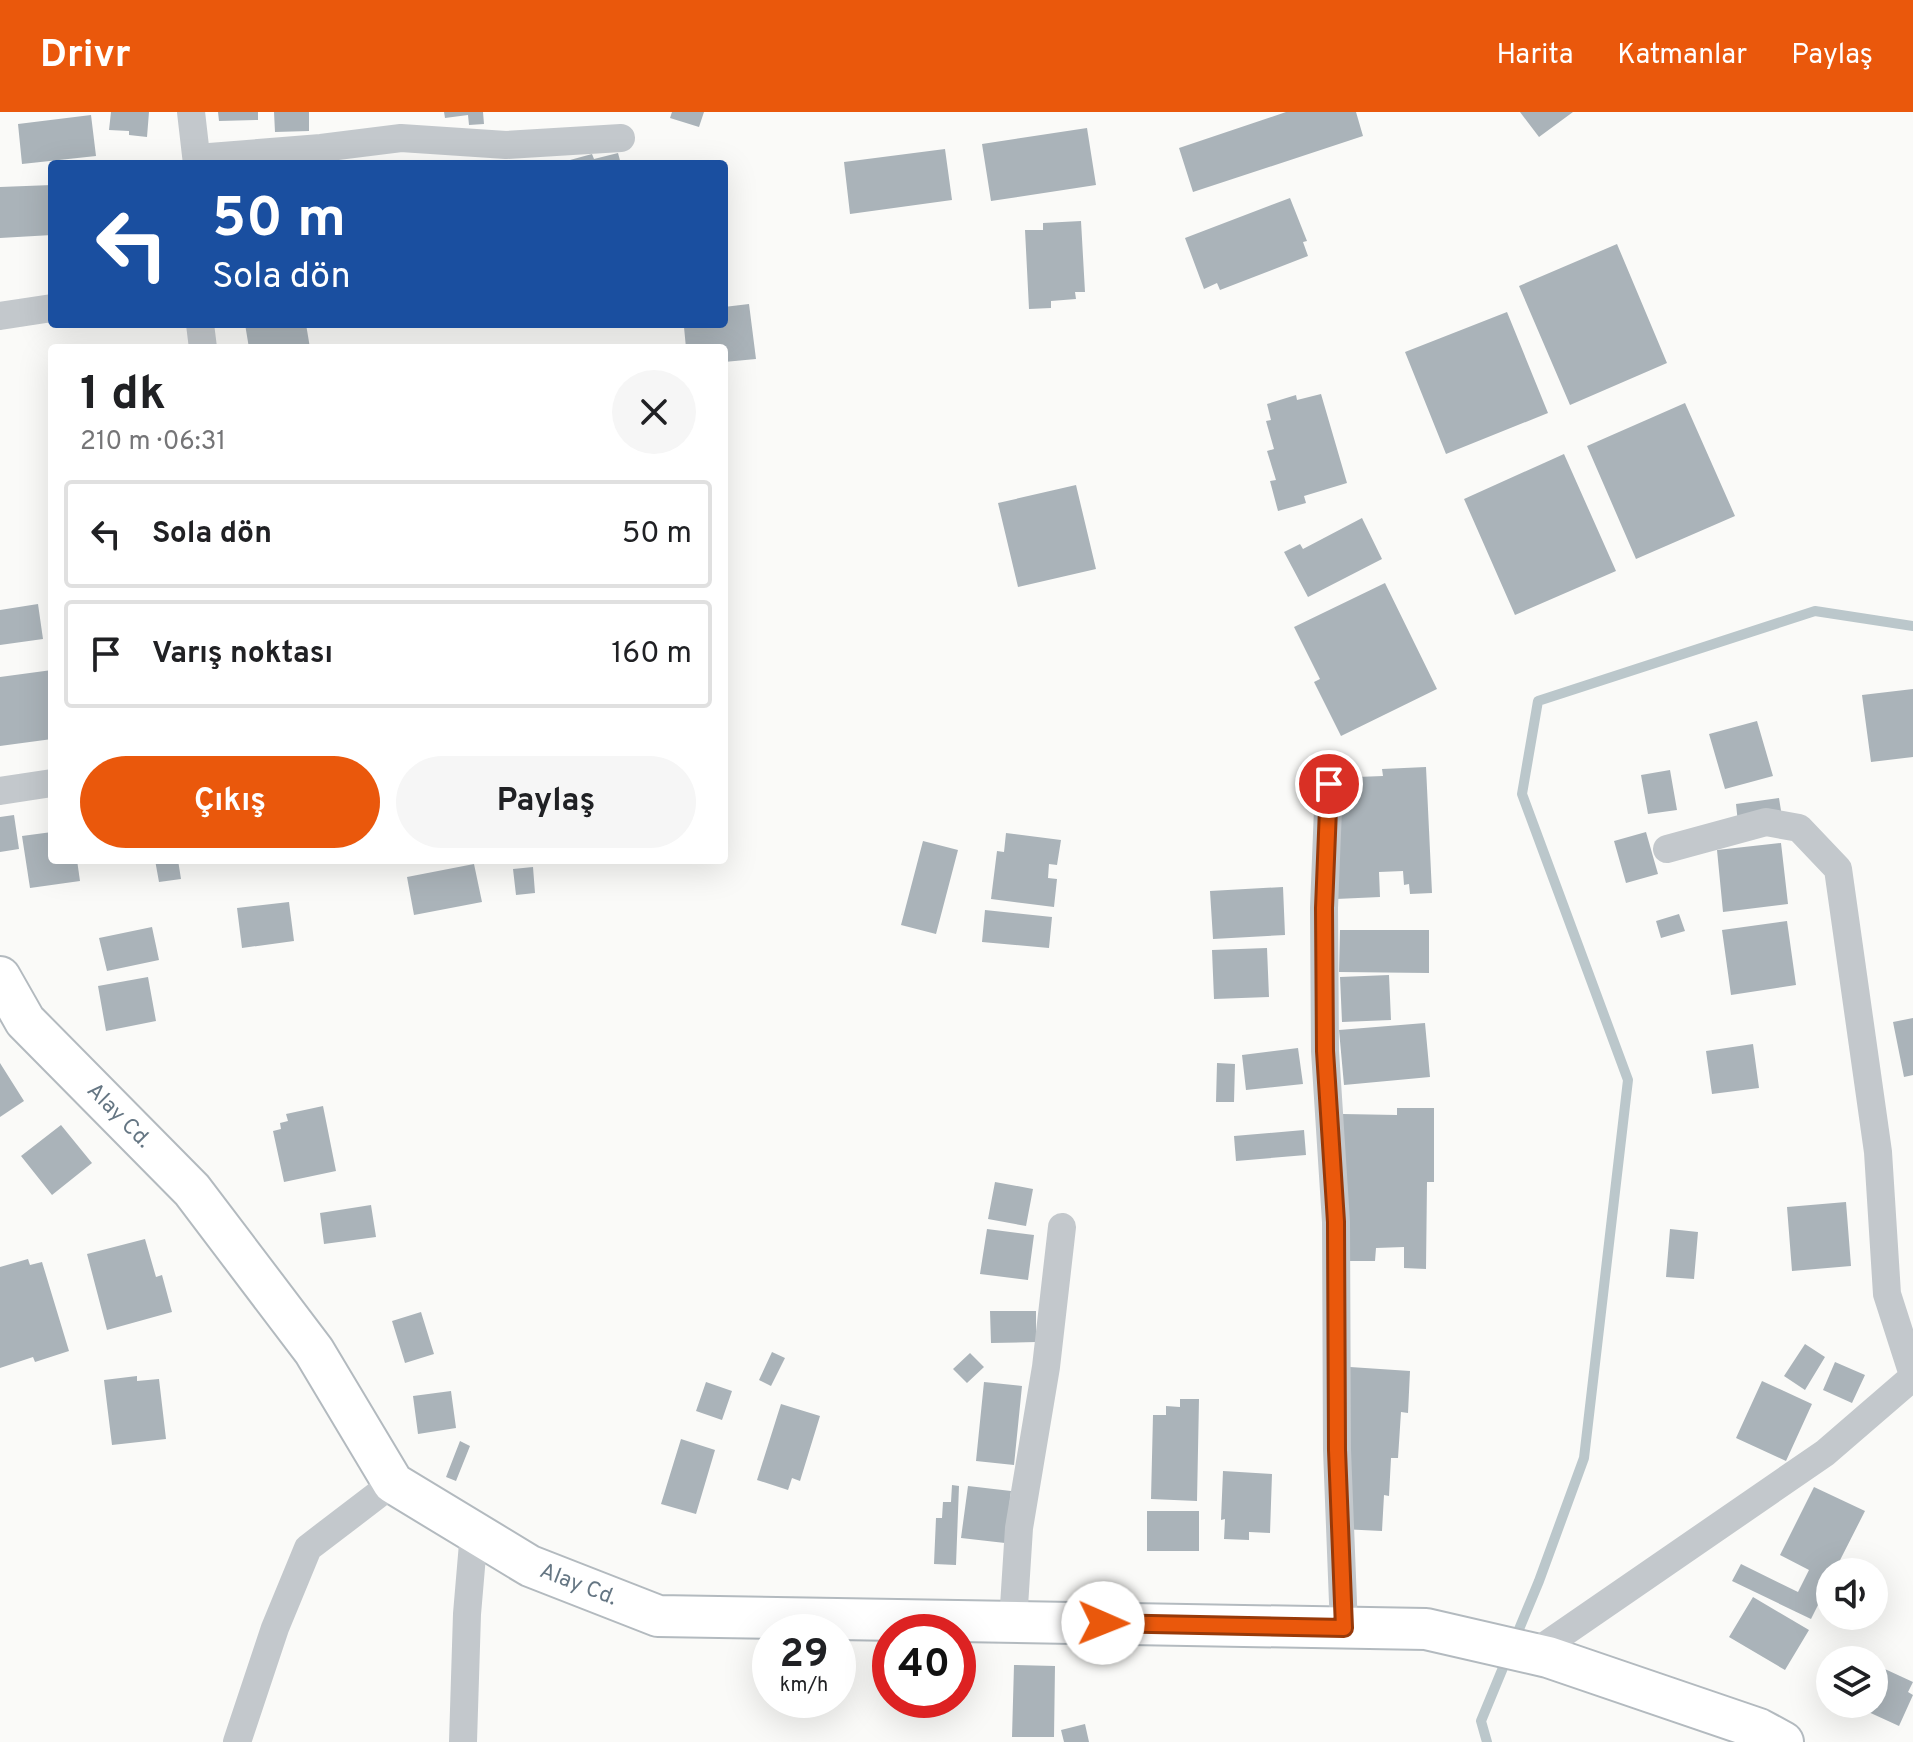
<!DOCTYPE html>
<html lang="tr">
<head>
<meta charset="utf-8">
<style>
	:root { --surface:#fff; --page:#f6f6f6; --text:#202124; --muted:#757577; --line:#e0e0e0; --accent:#ea580c }
	body { margin:0; font-family:Overpass,sans-serif; background:var(--page); color:var(--text); height:100vh; display:flex; flex-direction:column; font-size:30px; white-space:nowrap }
	* { box-sizing:border-box; margin:0 }
	p { font-size:26px; color:var(--muted) }
	.icon { flex:none; width:44px; height:44px; fill:none; stroke:currentColor; stroke-width:2; stroke-linecap:round; stroke-linejoin:round }
	.map { position:relative; flex:1; overflow:hidden }
	.sheet { position:absolute; left:48px; top:232px; width:680px; height:520px; display:flex; flex-direction:column; background:var(--surface); border-radius:8px; box-shadow:0 8px 32px #0002 }
	.sheet>* { flex:none }
	.guide { position:absolute; left:48px; top:48px; width:680px; height:168px; border-radius:8px; box-shadow:0 8px 32px #0002; background:#1a4fa0; color:#fff; overflow:hidden }
	.tools { position:absolute; left:1816px; top:1446px; display:grid; gap:16px }
	.tools a { display:grid; place-items:center; width:72px; height:72px; border-radius:50%; background:var(--surface); box-shadow:0 8px 32px #0002; font-size:40px }
	.speed { position:absolute; left:752px; top:1502px; display:flex; gap:16px; font-size:40px; font-weight:700; text-align:center }
	.speed>* { display:grid; place-content:center; width:104px; height:104px; border-radius:50%; background:var(--surface); box-shadow:0 8px 32px #0002; line-height:1 }
	.speed small { font-size:20px; font-weight:400 }
	.speed .limit { border:12px solid #d22; background:#fff; color:#111 }
	.pin { position:absolute; display:grid; place-items:center; width:68px; height:68px; color:#fff; margin:-34px; border:4px solid #fff; border-radius:50%; box-shadow:0 2px 8px #0007 }
	.me { position:absolute; width:88px; margin:-44px; rotate:91deg; stroke-linejoin:round; filter:drop-shadow(0 0 6px #0008) }
	.turn { display:flex; align-items:center; gap:28px; height:168px; padding:0 32px; font-size:36px }
	.turn .icon { width:104px; height:104px; stroke-width:2.5 }
	.turn b { display:block; font-size:56px; line-height:68px }
	.round { display:grid; place-items:center; flex:none; width:84px; height:84px; border-radius:42px; background:var(--page) }
	.head { display:flex; align-items:center; justify-content:space-between; height:136px; padding:0 32px }
	h1 { font-size:48px; font-weight:700; line-height:60px }
	.primary-button { display:flex; gap:16px; margin-top:auto; padding:16px 32px }
	.primary-button a { flex:1; height:92px; border-radius:48px; background:var(--accent); color:#fff; font-size:32px; font-weight:700; line-height:92px; text-align:center }
	.primary-button a+a { background:var(--page); color:var(--text) }
	ul { padding:0; list-style:none }
	li { display:flex; align-items:center; gap:24px; height:108px; margin:0 16px 12px; padding:0 16px; border:4px solid var(--line); border-radius:8px }
	li div { flex:1 }
	li b { display:block; font-size:30px }
	li em { font-style:normal }
	header { display:flex; align-items:center; gap:48px; box-sizing:border-box; height:112px; padding:0 40px; background:var(--accent); color:#fff }
	header strong { font-size:38px }
	nav { display:flex; gap:44px; margin-inline-start:auto; font-size:28px }
	.map>svg:first-child { display:block }
	.lines { fill:none; stroke-linecap:round; stroke-linejoin:round }
	.stream { stroke:#bbc7cb; stroke-width:10 }
	.building { fill:#aab3b9 }
	.secondary-casing { stroke:#b3babf; stroke-width:44 }
	.street { stroke:#c3c8cc; stroke-width:28 }
	.secondary { stroke:#fff; stroke-width:40 }
	.route-casing { stroke:#983908; stroke-width:20 }
	.route { stroke:#ea580c; stroke-width:14 }
	.labels { text-anchor:middle; dominant-baseline:central; stroke-width:8; stroke-linejoin:round; paint-order:stroke }
	.street-label { font-size:22px; fill:#657683; stroke:#fff }
</style>
</head>
<body>
<header>
<strong>Drivr</strong>
<nav><a>Harita</a><a>Katmanlar</a><a>Paylaş</a></nav>
</header>
<div class="map">
<svg width="1913" height="1630" viewBox="0 0 1913 1630">
	<rect width="100%" height="100%" fill="#fafaf8"/>
	<g class="lines">
		<!-- stream -->
		<path class="stream" d="M1515 1527 1539 1469 1584 1346 1628 968 1522 682 1538 589 1815 499 1913 514
			M1487 1630 1481 1609 1507 1546"/>
	</g>
	<!-- building -->
	<path class="building" d="M111 0H149L147 25 129 23V19L109 18Z
		M218 0H258V8L219 9Z
		M274 0H309V19L275 20Z
		M444 0H483L484 12 469 13 468 3 445 6Z
		M672 0H704L699 15 670 6Z
		M1286 0H1356L1363 24 1193 80 1179 36Z
		M1520 0H1573L1539 25Z
		M91 3 96 44 22 52 18 12Z
		M1087 16 1096 73 991 89 982 32Z
		M945 37 952 88 850 102 844 50Z
		M618 41 621 52H571L570 48 592 42 594 47Z
		M52 73V123L0 126V75Z
		M1290 86 1307 129 1303 130 1308 144 1220 178 1217 171 1204 177 1185 126Z
		M1081 109 1085 180H1075L1076 187 1051 189V196L1029 197 1025 118H1043V111Z
		M1617 132 1667 251 1570 293 1519 174Z
		M749 192 756 247 724 250V236H686L684 215H689V212H724V195Z
		M1507 200 1548 301 1446 342 1405 240Z
		M245 212H306L310 236H249Z
		M1321 282 1347 371 1304 384 1306 391 1278 399 1270 369 1276 368 1267 339 1274 337 1266 309 1271 308 1267 292 1296 283 1297 288Z
		M1685 291 1735 404 1636 447 1587 334Z
		M1564 342 1616 459 1515 503 1464 387Z
		M1076 373 1096 457 1018 475 998 391Z
		M1362 406 1382 447 1308 485 1284 440 1300 432 1303 437Z
		M1385 471 1437 577 1341 624 1314 570 1320 567 1294 515Z
		M38 492 43 527 0 533V498Z
		M52 558V627L0 634V565Z
		M1913 577V645L1871 650 1862 583Z
		M1757 609 1773 664 1725 677 1709 622Z
		M1426 655 1432 781 1410 782 1409 772 1404 773 1403 759 1379 760 1380 785 1336 787 1331 666 1383 664 1382 657Z
		M1670 658 1677 698 1648 702 1641 663Z
		M1779 686 1782 705 1738 711 1736 692Z
		M14 703 19 737 0 740V705Z
		M52 720V748H77L80 769 30 776 22 724Z
		M1646 720 1658 762 1626 771 1614 729Z
		M1006 721 1061 728 1057 753 1049 752 1048 766 1057 767 1054 795 991 787 997 739 1004 740Z
		M923 729 958 738 936 822 901 813Z
		M1781 731 1788 792 1723 800 1717 738Z
		M155 748H178L181 767 159 770Z
		M474 752 482 790 414 803 407 765Z
		M533 755 535 781 516 783 513 757Z
		M1283 775 1285 823 1213 827 1210 779Z
		M289 790 294 829 242 836 237 796Z
		M985 798 1052 805 1049 836 982 830Z
		M1679 802 1685 819 1661 826 1656 809Z
		M1787 809 1796 873 1731 883 1722 818Z
		M152 815 159 848 107 859 99 826Z
		M1340 818H1429V861L1339 860Z
		M1267 836 1269 885 1214 887 1212 838Z
		M1389 863 1391 908 1342 910 1340 865Z
		M148 865 156 909 106 919 98 874Z
		M1913 906V963L1904 965 1893 910Z
		M1425 911 1430 965 1344 973 1339 918Z
		M1753 932 1759 976 1712 982 1706 939Z
		M1298 936 1303 972 1246 978 1242 943Z
		M0 951 24 989 0 1005Z
		M1217 951 1235 952 1234 990H1216Z
		M323 994 336 1059 284 1070 273 1019 281 1017 280 1011 288 1009 286 1002Z
		M1397 996H1434V1070H1427L1426 1157 1404 1156V1135L1376 1136 1375 1149H1342L1343 1002 1397 1003Z
		M61 1013 92 1051 52 1083 21 1044Z
		M1304 1018 1306 1043 1236 1049 1234 1024Z
		M995 1070 1033 1077 1026 1114 988 1107Z
		M1846 1090 1851 1154 1792 1159 1787 1095Z
		M371 1093 376 1125 324 1132 320 1101Z
		M987 1117 1034 1123 1028 1168 980 1162Z
		M1670 1117 1698 1120 1694 1167 1666 1165Z
		M145 1127 156 1165 162 1163 172 1200 107 1218 87 1142Z
		M28 1147 30 1153 42 1150 69 1239 35 1250 33 1245 0 1256V1155Z
		M990 1199H1036V1230L991 1231Z
		M421 1200 434 1242 405 1251 392 1209Z
		M1805 1232 1825 1245 1805 1278 1784 1264Z
		M772 1240 785 1246 771 1274 759 1268Z
		M970 1241 984 1255 967 1271 953 1257Z
		M1835 1250 1865 1263 1852 1291 1823 1278Z
		M1350 1255 1410 1259 1408 1301 1401 1300 1398 1346H1391L1389 1384 1384 1383 1382 1419 1341 1417Z
		M137 1264V1269L159 1267 166 1327 112 1333 104 1268Z
		M1762 1269 1812 1292 1786 1349 1736 1326Z
		M706 1270 732 1279 722 1308 696 1299Z
		M984 1270 1022 1274 1014 1353 976 1349Z
		M451 1279 456 1316 418 1322 413 1284Z
		M1180 1287H1199L1197 1389 1151 1387 1153 1303H1166V1294L1180 1295Z
		M781 1292 820 1304 800 1369 792 1366 788 1378 757 1368Z
		M681 1327 715 1338 696 1402 661 1392Z
		M460 1329 470 1334 456 1369 446 1365Z
		M1223 1359 1272 1362 1270 1421 1249 1420V1428L1224 1427 1225 1407 1221 1408Z
		M952 1373 959 1374 956 1453 934 1452 936 1406H942L943 1390H951Z
		M968 1374 1011 1379 1005 1431 961 1426Z
		M1814 1375 1865 1399 1834 1460H1830V1469L1811 1507 1732 1469 1741 1452 1798 1480 1809 1458 1780 1443Z
		M1147 1399H1199V1439H1147Z
		M1753 1485 1809 1518 1785 1558 1729 1525Z
		M1874 1552 1913 1570 1908 1580 1913 1583 1899 1614 1851 1592H1874Z
		M1014 1553 1055 1554 1054 1625H1012Z
		M1085 1612 1089 1630H1064L1061 1618Z"/>
	<g class="lines">
		<!-- secondary casing -->
		<g class="secondary-casing">
			<g id="secondary">
				<path id="s1" d="M0 865 25 909 192 1078 314 1239 393 1371 530 1454 658 1504 1426 1517 1548 1545 1759 1617 1783 1630"/>
			</g>
		</g>
		<!-- street -->
		<path class="street" d="M191 0 197 52
			M197 46 321 36 401 26 506 33 621 26
			M0 204 52 196
			M200 212 203 236
			M1329 672 1324 796 1325 939 1336 1110 1337 1338 1344 1516
			M0 679 52 671
			M1667 737 1766 710 1799 716 1838 757 1878 1040 1887 1182 1913 1263
			M1013 1510 1019 1416 1046 1255 1062 1115
			M1533 1542 1825 1341 1913 1265
			M237 1630 275 1516 308 1436 393 1371
			M463 1630 467 1502 474 1420"/>
		<!-- secondary -->
		<use href="#secondary" class="secondary"/>
	</g>
	<g class="lines">
		<!-- route casing -->
		<g class="route-casing">
			<path id="route" d="M1103 1511 1344 1516 1337 1338 1336 1110 1325 939 1324 796 1329 672"/>
		</g>
		<!-- route -->
		<use href="#route" class="route"/>
	</g>
	<g class="labels">
		<!-- street labels -->
		<g class="street-label">
			<text stroke="none"><textPath href="#s1" startOffset="184">Alay Cd.</textPath></text>
			<text stroke="none"><textPath href="#s1" startOffset="856">Alay Cd.</textPath></text>
		</g>
	</g>
</svg>
<div class="tools">
<a><svg class="icon" aria-label="sound" viewBox="0 0 24 24"><path d="M4 9h4l5-4v14l-5-4H4zM17 9q2 3 0 6"/></svg></a>
<a><svg class="icon" aria-label="layers" viewBox="0 0 24 24"><path d="M12 4l9 5-9 5-9-5zM3 14l9 5 9-5"/></svg></a>
</div>
<div class="speed"><div>29<small>km/h</small></div><div class="limit">40</div></div>
<div class="pin" style="left:1329px;top:672px;background:#d93025"><svg class="icon" aria-label="arrive" viewBox="0 0 24 24"><path d="M6 21V4h12l-3 4 3 4H6"/></svg></div>
<svg class="me" style="left:1103px;top:1511px" viewBox="-20 -20 40 40"><circle r="19" fill="#fff"/><path d="M0-13L10 11 0 6-10 11z" fill="#ea580c"/></svg>
<div class="guide">
<div class="turn"><svg class="icon" aria-label="left" viewBox="0 0 24 24"><path d="M17 20v-9H6M10 6l-5 5 5 5"/></svg><div><b>50 m</b>Sola dön</div></div>
</div>
<section class="sheet">
<div class="head"><div><h1>1 dk</h1><p>210 m · 06:31</p></div><a class="round"><svg class="icon" aria-label="close" viewBox="0 0 24 24"><path d="M6 6l12 12M18 6L6 18"/></svg></a></div>
<ul>
<li><svg class="icon" aria-label="left" viewBox="0 0 24 24"><path d="M17 20v-9H6M10 6l-5 5 5 5"/></svg><div><b>Sola dön</b></div><em>50 m</em></li>
<li><svg class="icon" aria-label="arrive" viewBox="0 0 24 24"><path d="M6 21V4h12l-3 4 3 4H6"/></svg><div><b>Varış noktası</b></div><em>160 m</em></li>
</ul>
<div class="primary-button"><a>Çıkış</a><a>Paylaş</a></div>
</section>
</div>
</body>
</html>
